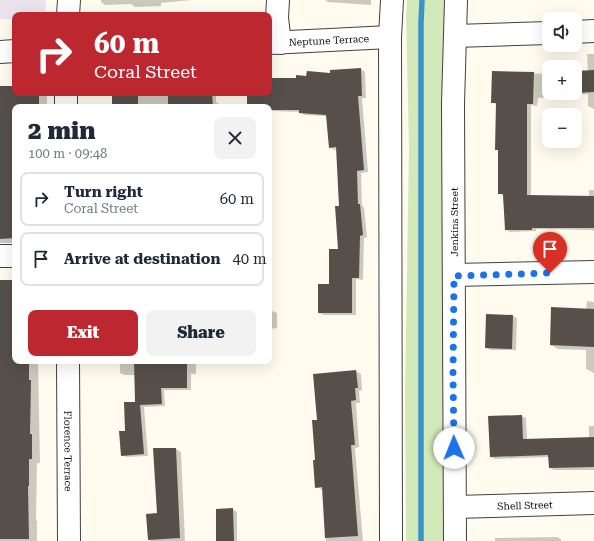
<!DOCTYPE html>
<html lang="en">
<head>
<meta charset="utf-8">
<style>
	:root { --surface:#fff; --page:#f2f2f3; --text:#1f2937; --muted:#747a83; --line:#e0e1e3; --accent:#bd272f }
	body { margin:0; font-family:"Roboto Serif",serif; background:var(--page); color:var(--text); height:100vh; display:flex; flex-direction:column; font-size:15px; white-space:nowrap }
	* { box-sizing:border-box; margin:0 }
	p { font-size:13px; color:var(--muted) }
	.icon { flex:none; width:22px; height:22px; fill:none; stroke:currentColor; stroke-width:2; stroke-linecap:round; stroke-linejoin:round }
	.map { position:relative; flex:1; overflow:hidden }
	.drawer { position:absolute; left:12px; top:104px; width:260px; height:260px; display:flex; flex-direction:column; background:var(--surface); border-radius:8px; box-shadow:0 4px 16px #0002 }
	.drawer>* { flex:none }
	.top-card { position:absolute; left:12px; top:12px; width:260px; height:84px; border-radius:8px; box-shadow:0 4px 16px #0002; background:#bd272f; color:#fff; overflow:hidden }
	.controls { position:absolute; left:542px; top:12px; display:grid; gap:8px }
	.controls a { display:grid; place-items:center; width:40px; height:40px; border-radius:8px; background:var(--surface); box-shadow:0 4px 16px #0002; font-size:20px }
	.pin { position:absolute; display:grid; place-items:center; width:34px; height:34px; color:#fff; margin:-41px -17px; border-radius:50% 50% 50% 0; rotate:-45deg; box-shadow:0 0 4px #0007 }
	.pin .icon { rotate:45deg }
	.me { position:absolute; width:44px; margin:-22px; rotate:359deg; stroke-linejoin:round; filter:drop-shadow(0 0 3px #0008) }
	.turn { display:flex; align-items:center; gap:14px; height:84px; padding:0 16px; font-size:18px }
	.turn .icon { width:52px; height:52px; stroke-width:2.5 }
	.turn b { display:block; font-size:28px; line-height:34px }
	.round { display:grid; place-items:center; flex:none; width:42px; height:42px; border-radius:8px; background:var(--page) }
	.summary { display:flex; align-items:center; justify-content:space-between; height:68px; padding:0 16px }
	h1 { font-size:24px; font-weight:800; line-height:30px }
	.cta { display:flex; gap:8px; margin-top:auto; padding:8px 16px }
	.cta a { flex:1; height:46px; border-radius:8px; background:var(--accent); color:#fff; font-size:16px; font-weight:800; line-height:46px; text-align:center }
	.cta a+a { background:var(--page); color:var(--text) }
	ul { padding:0; list-style:none }
	li { display:flex; align-items:center; gap:12px; height:54px; margin:0 8px 6px; padding:0 8px; border:2px solid var(--line); border-radius:8px }
	li div { flex:1 }
	li b { display:block; font-size:15px }
	li em { font-style:normal }
	.map>svg:first-child { display:block }
	.industrial { fill:#ebe3ed }
	.green { fill:#d2e9b9 }
	.shadow { fill:#0003 }
	.lines { fill:none; stroke-linecap:round; stroke-linejoin:round }
	.stream { stroke:#3c93cc; stroke-width:5.5 }
	.building { fill:#574f4a }
	.minor-casing { stroke:#414141; stroke-width:24 }
	.minor { stroke:#fff; stroke-width:22 }
	.route { stroke:#1a73e8; stroke-width:7; stroke-dasharray:0 12.6 }
	.labels { text-anchor:middle; dominant-baseline:central; stroke-width:4; stroke-linejoin:round; paint-order:stroke }
	.street-label { font-size:10px; fill:#0e0e0e; stroke:#fff }
</style>
</head>
<body>
<div class="map">
<svg width="594" height="541" viewBox="0 0 594 541">
	<rect width="100%" height="100%" fill="#fffcef"/>
	<!-- industrial -->
	<path class="industrial" d="M0 0H46L45 15H15V19H0Z"/>
	<!-- green -->
	<path class="green" d="M407 0H447L444 541H406L405 395 409 149 406 13Z"/>
	<!-- shadow -->
	<path class="shadow" d="M101 0H192L161 3V6L135 7 131 4 105 5 101 2Z
		M325 0H371V5L328 2Z
		M587 54H594V109L588 106V94L538 98 537 106 531 105V196L589 197V190H594V231L592 230 536 229V231L510 232 506 230 503 196 499 193V150L496 149 497 105 492 102 493 72 549 74V93H575V72L588 71Z
		M361 69 365 72 366 98H362L368 172 361 173 362 206 364 207 367 237 364 238 363 280 356 279V315H324L319 313 330 285 340 250V207L337 149 334 150 330 147 327 116 304 115 300 112 269 111V107H248V93H269V79H297L331 74V71Z
		M0 87H15V93H47V107H15V243H0Z
		M113 93H142V95H169V93H216V102L221 105V107H113Z
		M0 281H15V361H38L40 463H37L36 520 37 521V541H0Z
		M587 301 594 302V373L586 369V350L558 349 551 345 586 310Z
		M269 311H272L277 313V328L269 329Z
		M513 316 517 318 516 350H490L486 347Z
		M120 361H196V374H191V390H164L165 406 144 407 148 456 126 457 122 455 126 432 136 403V375H124L120 373Z
		M356 371 361 374 362 390 359 391 360 403H356L359 447 355 448 363 541H326L323 490 316 487 318 421 314 375Z
		M522 416 526 418 527 440 589 438V426H594V470H554L550 468 549 457 495 459 491 457Z
		M176 449 181 452 185 541H151L149 540 158 514Z
		M232 509 237 512V541H217Z
		M557 537 561 539V541H495V538Z"/>
	<g class="lines">
		<!-- stream -->
		<path class="stream" d="M421 541V23L422 0"/>
	</g>
	<!-- building -->
	<path class="building" d="M361 68 362 96H358L364 170 357 171 358 204H360L363 235 360 236 359 278H352V313H318V284H329V249H338L335 206H339L336 147 329 148 326 115 299 113V110H269V107H247V93H269V78H296V75L306 76 307 71 330 73V70Z
		M594 70V92L575 93V71Z
		M492 71 534 72 533 104H527V195L594 196V228H532V230H505L503 194H498V150H495L496 103H491Z
		M0 86H15V93H39V107H15V238L0 239Z
		M112 93H138V107H112Z
		M168 93H212L213 107H168Z
		M0 280H15V361H29V380H31L30 434H32V459H29V486H28L29 539H0Z
		M551 307 594 309V347L550 345Z
		M486 314 513 315 512 349 485 348Z
		M134 361H187V388H161L162 404 140 405 144 454 121 456 119 431H125L124 402H135Z
		M356 370 358 388H355L356 400 351 401 355 445H351L358 536 325 538 322 487 315 488 313 460H315L312 420H317L313 374Z
		M522 415 523 439 594 437V467L549 468 548 455 490 457 488 416Z
		M153 448H176L180 538 148 540 146 514 157 513Z
		M233 508 234 541H216V509Z"/>
	<g class="lines">
		<!-- minor casing -->
		<g class="minor-casing">
			<g id="minor">
				<path d="M278 0 277 18 280 43"/>
				<path d="M68 15 69 0"/>
				<path d="M575 32 594 31"/>
				<path d="M455 36 549 33"/>
				<path id="s1" d="M269 43 390 37"/>
				<path d="M0 52 15 51"/>
				<path d="M66 93V107"/>
				<path d="M0 256H15"/>
				<path d="M454 275 594 272"/>
				<path id="s2" d="M68 361 69 541"/>
				<path id="s3" d="M455 507 594 503"/>
				<path d="M391 541 390 37 392 0"/>
				<path d="M455 541 453 104 456 0"/>
			</g>
		</g>
		<!-- minor -->
		<use href="#minor" class="minor"/>
	</g>
	<g class="lines">
		<!-- route -->
		<path class="route" d="M454 448 453 374 454 276 550 273"/>
	</g>
	<g class="labels">
		<!-- street labels -->
		<g class="street-label">
			<text stroke="none"><textPath href="#s1" startOffset="60">Neptune Terrace</textPath></text>
			<text transform="translate(454 222) rotate(-90)">Jenkins Street</text>
			<text stroke="none"><textPath href="#s2" startOffset="90">Florence Terrace</textPath></text>
			<text stroke="none"><textPath href="#s3" startOffset="70">Shell Street</textPath></text>
		</g>
	</g>
</svg>
<div class="controls">
<a><svg class="icon" aria-label="sound" viewBox="0 0 24 24"><path d="M4 9h4l5-4v14l-5-4H4zM17 9q2 3 0 6"/></svg></a>
<a>+</a>
<a>−</a>
</div>
<div class="pin" style="left:550px;top:273px;background:#d93025"><svg class="icon" aria-label="arrive" viewBox="0 0 24 24"><path d="M6 21V4h12l-3 4 3 4H6"/></svg></div>
<svg class="me" style="left:454px;top:448px" viewBox="-20 -20 40 40"><circle r="19" fill="#fff"/><path d="M0-13L10 11 0 6-10 11z" fill="#1a73e8"/></svg>
<div class="top-card">
<div class="turn"><svg class="icon" aria-label="right" viewBox="0 0 24 24"><path d="M7 20v-9h11M14 6l5 5-5 5"/></svg><div><b>60 m</b>Coral Street</div></div>
</div>
<section class="drawer">
<div class="summary"><div><h1>2 min</h1><p>100 m · 09:48</p></div><a class="round"><svg class="icon" aria-label="close" viewBox="0 0 24 24"><path d="M6 6l12 12M18 6L6 18"/></svg></a></div>
<ul>
<li><svg class="icon" aria-label="right" viewBox="0 0 24 24"><path d="M7 20v-9h11M14 6l5 5-5 5"/></svg><div><b>Turn right</b><p>Coral Street</p></div><em>60 m</em></li>
<li><svg class="icon" aria-label="arrive" viewBox="0 0 24 24"><path d="M6 21V4h12l-3 4 3 4H6"/></svg><div><b>Arrive at destination</b></div><em>40 m</em></li>
</ul>
<div class="cta"><a>Exit</a><a>Share</a></div>
</section>
</div>
</body>
</html>
